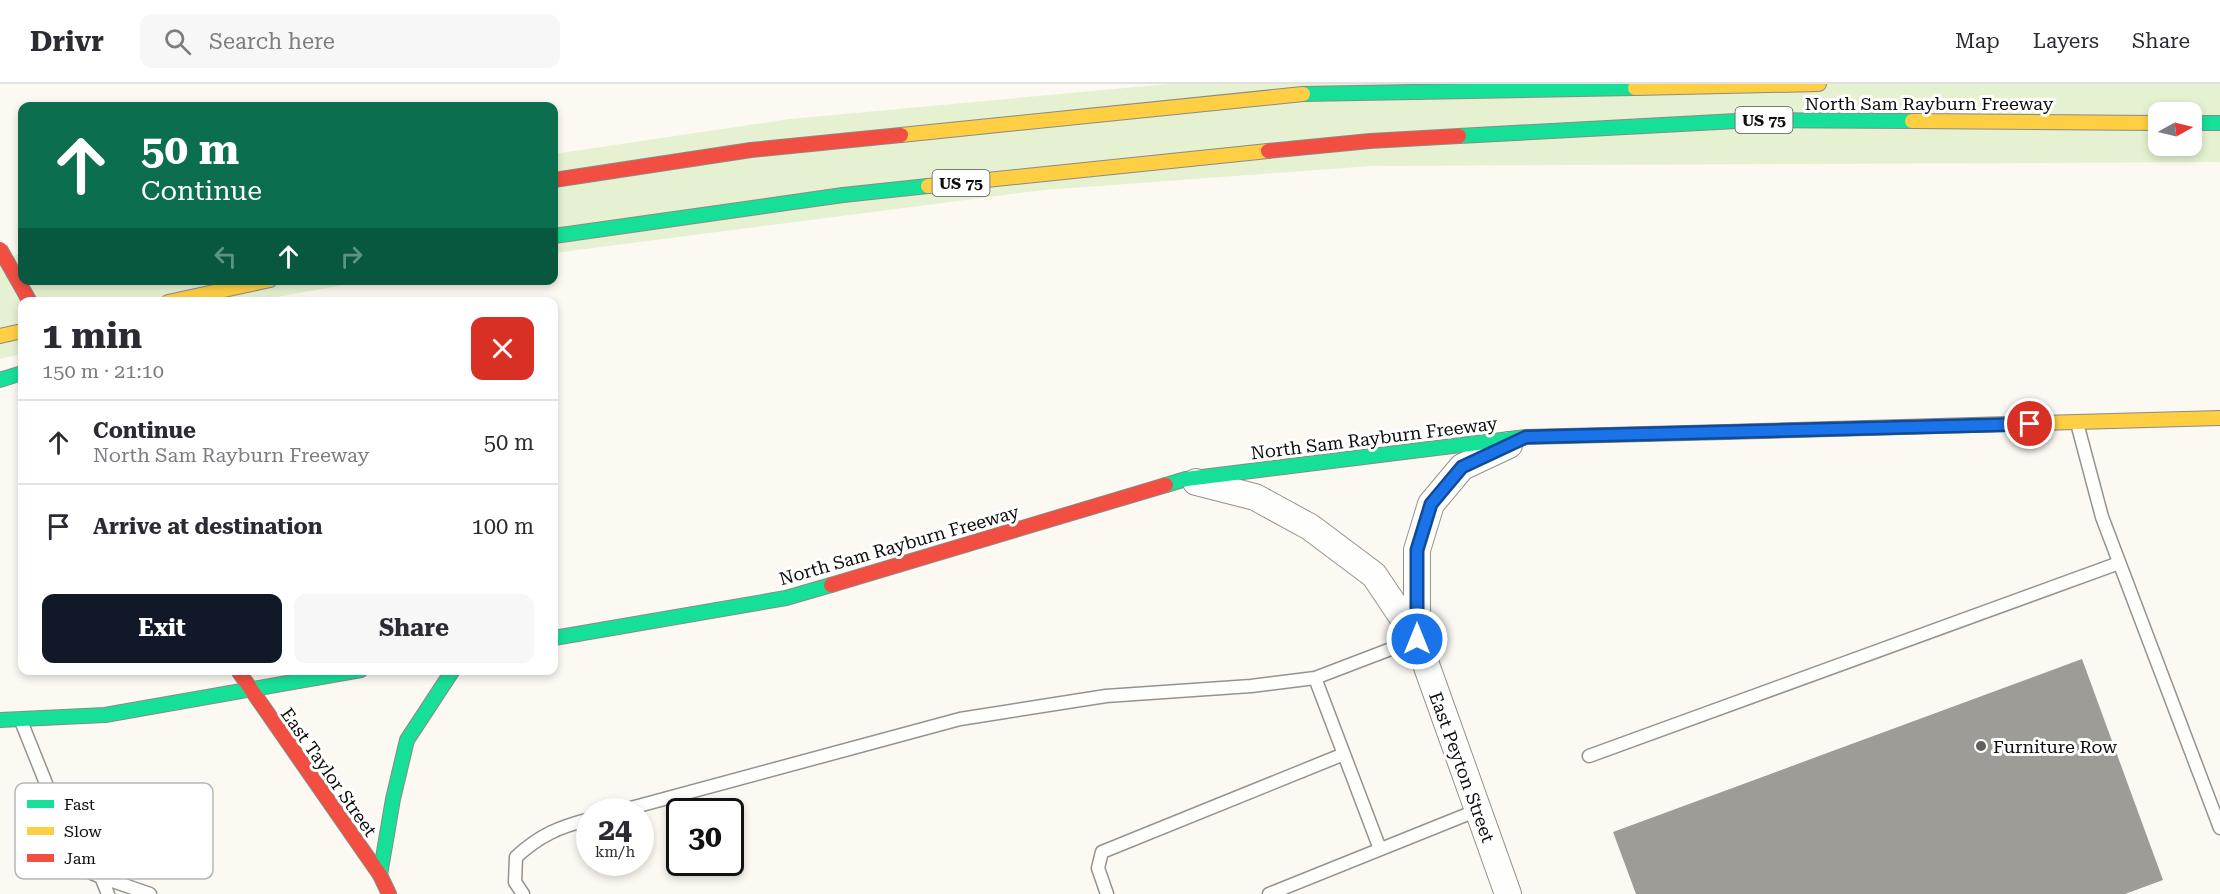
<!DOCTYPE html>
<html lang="en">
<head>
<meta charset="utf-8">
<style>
	:root { --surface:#fff; --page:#f7f7f7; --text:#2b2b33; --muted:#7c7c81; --line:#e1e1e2; --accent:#111827 }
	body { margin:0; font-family:"Roboto Serif",serif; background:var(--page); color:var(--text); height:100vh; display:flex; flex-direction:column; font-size:22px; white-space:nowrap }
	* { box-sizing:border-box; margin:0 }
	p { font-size:20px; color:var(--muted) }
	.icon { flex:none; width:33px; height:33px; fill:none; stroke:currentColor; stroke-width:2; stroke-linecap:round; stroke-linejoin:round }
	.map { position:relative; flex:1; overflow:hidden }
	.drawer { position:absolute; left:18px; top:213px; width:540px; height:378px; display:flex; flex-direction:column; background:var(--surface); border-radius:12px; box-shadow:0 3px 9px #0003 }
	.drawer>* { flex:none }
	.banner { position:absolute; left:18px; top:18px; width:540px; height:183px; border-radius:12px; box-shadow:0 3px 9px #0003; background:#0b6e4f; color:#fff; overflow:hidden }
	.needle { width:39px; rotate:82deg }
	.controls { position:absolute; left:2148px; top:18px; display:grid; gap:12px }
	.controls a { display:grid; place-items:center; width:54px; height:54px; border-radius:12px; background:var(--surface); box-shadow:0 3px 9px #0003; font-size:30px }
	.speed { position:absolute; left:576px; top:714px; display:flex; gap:12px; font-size:30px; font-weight:700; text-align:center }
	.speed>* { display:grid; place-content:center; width:78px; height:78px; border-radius:50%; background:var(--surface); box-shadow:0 3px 9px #0003; line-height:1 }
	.speed small { font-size:15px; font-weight:400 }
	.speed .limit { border:3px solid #111; border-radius:9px; background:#fff; color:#111 }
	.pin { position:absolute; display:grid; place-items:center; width:51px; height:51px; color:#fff; margin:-26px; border:3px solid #fff; border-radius:50%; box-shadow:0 2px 6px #0007 }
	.me { position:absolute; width:66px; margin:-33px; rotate:0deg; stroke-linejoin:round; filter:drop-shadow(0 0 4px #0008) }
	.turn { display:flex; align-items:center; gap:21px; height:126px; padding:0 24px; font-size:27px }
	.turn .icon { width:78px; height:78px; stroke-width:2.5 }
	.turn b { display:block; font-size:42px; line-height:51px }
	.lanes { display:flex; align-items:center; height:57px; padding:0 24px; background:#0003; justify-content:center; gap:30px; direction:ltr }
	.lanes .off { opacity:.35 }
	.round { display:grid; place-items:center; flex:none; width:63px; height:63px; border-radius:12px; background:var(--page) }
	.headline { display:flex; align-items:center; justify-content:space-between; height:102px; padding:0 24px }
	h1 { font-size:36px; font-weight:700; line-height:45px }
	.cta { display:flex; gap:12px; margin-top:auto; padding:12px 24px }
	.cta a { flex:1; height:69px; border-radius:12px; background:var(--accent); color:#fff; font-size:24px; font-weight:700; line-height:69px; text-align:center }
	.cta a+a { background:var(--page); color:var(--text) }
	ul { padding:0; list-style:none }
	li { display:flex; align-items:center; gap:18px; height:84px; padding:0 24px; border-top:2px solid var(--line) }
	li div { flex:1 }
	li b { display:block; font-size:22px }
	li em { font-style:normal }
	header { display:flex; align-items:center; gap:36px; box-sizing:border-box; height:84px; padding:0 30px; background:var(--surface); border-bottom:2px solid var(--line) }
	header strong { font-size:28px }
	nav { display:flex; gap:33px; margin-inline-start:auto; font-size:21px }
	.search { width:420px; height:54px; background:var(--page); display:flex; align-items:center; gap:15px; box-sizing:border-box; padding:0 21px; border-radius:12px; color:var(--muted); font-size:22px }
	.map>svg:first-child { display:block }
	.green { fill:#e6f1d1; fill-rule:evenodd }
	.building { fill:#9e9c97 }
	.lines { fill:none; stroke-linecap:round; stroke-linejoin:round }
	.lane-casing { stroke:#949390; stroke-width:15 }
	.street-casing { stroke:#949390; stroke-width:28 }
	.fast-casing { stroke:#8b8a87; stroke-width:16 }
	.slow-casing { stroke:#8b8a87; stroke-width:16 }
	.jam-casing { stroke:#8b8a87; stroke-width:16 }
	.lane { stroke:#fefefd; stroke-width:12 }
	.street { stroke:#fefefd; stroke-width:26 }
	.fast { stroke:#16e098; stroke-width:14 }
	.slow { stroke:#ffcf43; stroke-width:14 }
	.jam { stroke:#f24e42; stroke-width:14 }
	.jam-bridge-casing { stroke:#8b8a87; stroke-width:16; stroke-linecap:butt }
	.jam-bridge { stroke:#f24e42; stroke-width:14 }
	.route-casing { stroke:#114b97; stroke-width:15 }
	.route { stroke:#1a73e8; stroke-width:10 }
	.poi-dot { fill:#60605d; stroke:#fff; stroke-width:2 }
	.labels { text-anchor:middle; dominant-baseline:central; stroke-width:6; stroke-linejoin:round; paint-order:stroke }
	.shield { fill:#fff; stroke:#565656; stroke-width:1.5 }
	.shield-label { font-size:16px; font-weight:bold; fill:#0d0d0d }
	.street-label { font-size:18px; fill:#0d0d0d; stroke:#fff }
	.poi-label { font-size:18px; fill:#0d0d0d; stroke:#fff; text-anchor:start }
	.key { fill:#fff; stroke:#b6b6b6; stroke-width:1.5 }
	.key-label { font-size:16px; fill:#0d0d0d }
</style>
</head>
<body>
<header>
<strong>Drivr</strong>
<div class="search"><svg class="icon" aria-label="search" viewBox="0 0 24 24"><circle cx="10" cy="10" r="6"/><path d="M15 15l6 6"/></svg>Search here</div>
<nav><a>Map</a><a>Layers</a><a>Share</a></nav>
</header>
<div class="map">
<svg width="2220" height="810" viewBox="0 0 2220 810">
	<rect width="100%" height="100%" fill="#fbf9f2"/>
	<!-- green -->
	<path class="green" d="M1168 0H2220V78L1372 82 1044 106 554 169V70L790 35ZM2158 28H2192V62H2158Z
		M22 170V196L365 197 255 217 22 218V270L0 275V175Z"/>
	<!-- building -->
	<path class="building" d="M2082 575 2163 796 2125 810H1636L1613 748Z"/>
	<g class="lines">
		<!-- lane casing -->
		<g class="lane-casing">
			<path id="lane" d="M2077 339 2102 433 2220 744
				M1315 594 1380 765
				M21 637 80 784 101 793 150 810
				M1589 672 2119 479
				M616 728 960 635 1106 612 1251 602 1315 594 1417 555
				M101 793 108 810
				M523 810 515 798 516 773C540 751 559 743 590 735
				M1107 810 1098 784 1102 768 1344 670
				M1269 810 1478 726"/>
		</g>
		<!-- street casing -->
		<g class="street-casing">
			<path id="street" d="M1196 398 1255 413 1310 443 1374 491 1417 555 1508 810
				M1417 555V466L1431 420 1462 383 1509 361"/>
		</g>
		<!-- fast casing -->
		<g class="fast-casing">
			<path id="fast" d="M1303 10 1635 4
				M2192 39H2220
				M1459 52 1755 36 1912 37
				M554 152 843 111 928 102
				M0 296 22 289
				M1166 401 1186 395 1526 353 1726 348
				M554 554 786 514 831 501
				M0 636 105 631 361 586
				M380 791 393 715 407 656 453 586"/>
		</g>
		<!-- slow casing -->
		<g class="slow-casing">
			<path id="slow" d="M1635 4 1819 0
				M1912 37 2158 39
				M901 51 1303 10
				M928 102 1268 67
				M168 218 270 196
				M0 252 22 247
				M1726 348 2220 334"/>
		</g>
		<!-- jam casing -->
		<g class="jam-casing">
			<path id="jam" d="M1268 67 1370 57 1459 52
				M554 96 751 66 901 51
				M831 501 1166 401
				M239 588 380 791 389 810"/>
		</g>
		<!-- lane -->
		<use href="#lane" class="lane"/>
		<!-- street -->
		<use href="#street" class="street"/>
		<!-- fast -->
		<use href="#fast" class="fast"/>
		<!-- slow -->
		<use href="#slow" class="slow"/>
		<!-- jam -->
		<use href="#jam" class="jam"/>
		<!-- jam-bridge casing -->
		<g class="jam-bridge-casing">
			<path id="jam-bridge" d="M0 165 30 218"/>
		</g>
		<!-- jam-bridge -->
		<use href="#jam-bridge" class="jam-bridge"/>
	</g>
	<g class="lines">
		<!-- route casing -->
		<g class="route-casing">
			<path id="route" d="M1417 555V466L1431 420 1462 383 1526 353 2030 340"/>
		</g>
		<!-- route -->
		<use href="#route" class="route"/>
	</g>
	<!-- markers -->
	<circle class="poi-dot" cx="1981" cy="662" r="6"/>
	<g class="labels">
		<!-- shield labels -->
		<g class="shield">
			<rect x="1735.5" y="23" width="57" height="26" rx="4.5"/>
			<rect x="932.5" y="86" width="57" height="26" rx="4.5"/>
		</g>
		<g class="shield-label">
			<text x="1764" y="36">US 75</text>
			<text x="961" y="99">US 75</text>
		</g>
		<!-- street labels -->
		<g class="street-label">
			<text x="1929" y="19">North Sam Rayburn Freeway</text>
			<text transform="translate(1374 354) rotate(-7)">North Sam Rayburn Freeway</text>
			<text transform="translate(899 461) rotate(-16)">North Sam Rayburn Freeway</text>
			<text transform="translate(1462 683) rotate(70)">East Peyton Street</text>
			<text transform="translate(329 688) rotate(55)">East Taylor Street</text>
		</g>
		<!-- poi labels -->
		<g class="poi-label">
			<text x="1993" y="662">Furniture Row</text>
		</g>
	</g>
	<!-- legend -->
	<rect x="15" y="699" width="198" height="96" rx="9" class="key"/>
	<rect x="27" y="716" width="27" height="8" fill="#16e098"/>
	<rect x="27" y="743" width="27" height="8" fill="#ffcf43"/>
	<rect x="27" y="770" width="27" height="8" fill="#f24e42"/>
	<g class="key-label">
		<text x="64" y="726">Fast</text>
		<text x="64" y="753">Slow</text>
		<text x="64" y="780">Jam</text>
	</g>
</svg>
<div class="controls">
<a><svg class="needle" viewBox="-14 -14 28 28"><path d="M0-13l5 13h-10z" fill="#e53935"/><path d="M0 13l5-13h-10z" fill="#7c7c81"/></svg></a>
</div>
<div class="speed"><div>24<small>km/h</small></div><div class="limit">30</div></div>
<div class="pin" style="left:2030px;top:340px;background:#d93025"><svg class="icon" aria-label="arrive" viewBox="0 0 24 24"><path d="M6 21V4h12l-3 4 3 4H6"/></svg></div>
<svg class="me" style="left:1417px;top:555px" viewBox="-20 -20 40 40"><circle r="17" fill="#1a73e8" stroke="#fff" stroke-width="3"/><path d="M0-11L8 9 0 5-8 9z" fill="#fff"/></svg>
<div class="banner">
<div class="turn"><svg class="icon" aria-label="ahead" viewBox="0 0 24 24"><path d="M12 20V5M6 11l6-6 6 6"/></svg><div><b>50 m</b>Continue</div></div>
<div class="lanes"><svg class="icon off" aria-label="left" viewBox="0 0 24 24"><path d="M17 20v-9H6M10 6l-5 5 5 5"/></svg><svg class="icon" aria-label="ahead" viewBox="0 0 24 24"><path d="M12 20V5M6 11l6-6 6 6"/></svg><svg class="icon off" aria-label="right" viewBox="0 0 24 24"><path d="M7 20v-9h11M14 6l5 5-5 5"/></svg></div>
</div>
<section class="drawer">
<div class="headline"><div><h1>1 min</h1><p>150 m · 21:10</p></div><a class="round" style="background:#d93025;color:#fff"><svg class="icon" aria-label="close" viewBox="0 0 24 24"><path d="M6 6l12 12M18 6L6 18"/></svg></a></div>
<ul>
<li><svg class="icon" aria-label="ahead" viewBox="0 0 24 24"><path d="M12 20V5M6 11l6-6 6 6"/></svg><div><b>Continue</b><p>North Sam Rayburn Freeway</p></div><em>50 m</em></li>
<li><svg class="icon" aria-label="arrive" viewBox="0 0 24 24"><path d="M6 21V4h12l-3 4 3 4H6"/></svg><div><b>Arrive at destination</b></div><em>100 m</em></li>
</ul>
<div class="cta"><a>Exit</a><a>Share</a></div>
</section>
</div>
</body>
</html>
